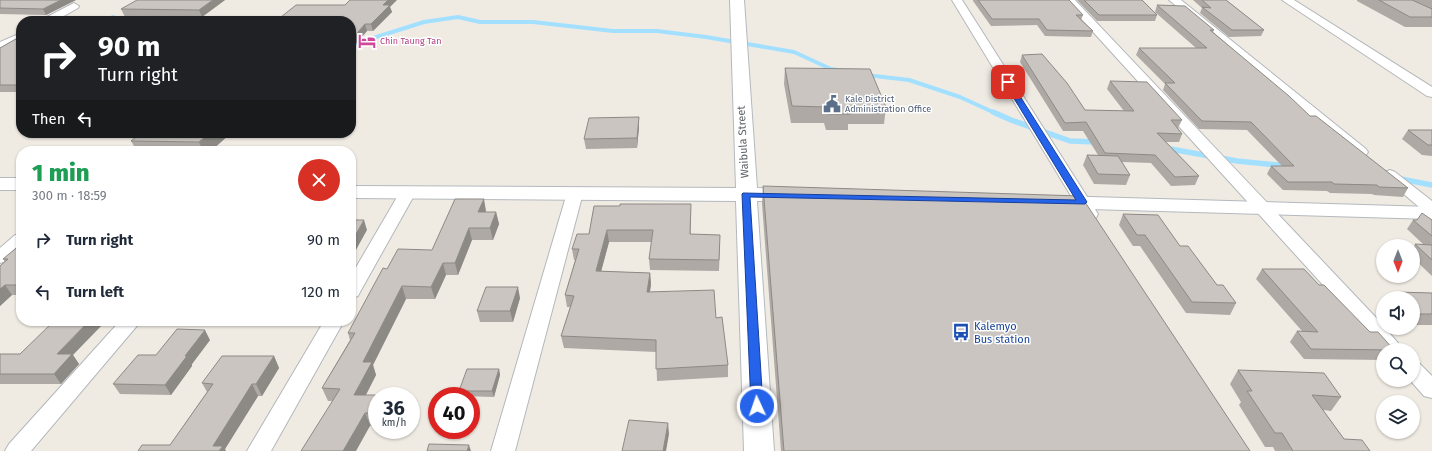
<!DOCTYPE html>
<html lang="en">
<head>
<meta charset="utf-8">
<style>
	:root { --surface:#fff; --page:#f2f2f3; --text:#1f2937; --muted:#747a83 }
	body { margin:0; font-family:"Fira Sans",sans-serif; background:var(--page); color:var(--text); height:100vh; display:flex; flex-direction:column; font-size:15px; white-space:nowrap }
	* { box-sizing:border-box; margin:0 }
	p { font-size:13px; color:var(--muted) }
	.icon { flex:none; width:22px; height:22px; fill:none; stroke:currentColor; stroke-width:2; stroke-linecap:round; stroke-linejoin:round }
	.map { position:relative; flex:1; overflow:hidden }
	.side { position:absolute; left:16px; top:146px; width:340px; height:180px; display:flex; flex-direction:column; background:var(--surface); border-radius:16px; box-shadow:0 1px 3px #0004 }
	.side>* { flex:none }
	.guide { position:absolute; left:16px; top:16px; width:340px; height:122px; border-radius:16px; box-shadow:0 1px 3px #0004; background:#202124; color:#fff; overflow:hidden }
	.needle { width:26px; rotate:180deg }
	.fabs { position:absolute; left:1376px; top:239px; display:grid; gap:8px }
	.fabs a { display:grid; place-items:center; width:44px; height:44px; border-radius:50%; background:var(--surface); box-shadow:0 1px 3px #0004; font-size:20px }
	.speed { position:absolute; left:368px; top:387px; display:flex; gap:8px; font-size:20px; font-weight:700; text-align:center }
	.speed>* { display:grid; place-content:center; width:52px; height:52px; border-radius:50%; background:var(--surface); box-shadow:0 1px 3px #0004; line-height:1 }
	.speed small { font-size:10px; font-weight:400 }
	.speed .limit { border:6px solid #d22; background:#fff; color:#111 }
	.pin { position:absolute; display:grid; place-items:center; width:34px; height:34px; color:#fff; margin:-17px; border-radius:8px; box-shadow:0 2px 6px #0006 }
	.me { position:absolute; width:44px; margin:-22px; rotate:357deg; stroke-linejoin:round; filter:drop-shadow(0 0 3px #0008) }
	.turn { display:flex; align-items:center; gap:14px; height:84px; padding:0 16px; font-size:18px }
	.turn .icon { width:52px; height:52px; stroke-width:2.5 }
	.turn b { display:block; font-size:28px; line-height:34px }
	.then { display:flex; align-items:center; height:38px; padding:0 16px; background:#0003; gap:8px; font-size:15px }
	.round { display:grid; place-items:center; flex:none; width:42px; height:42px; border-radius:21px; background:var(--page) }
	.headline { display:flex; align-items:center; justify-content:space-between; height:68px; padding:0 16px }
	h1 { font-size:24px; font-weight:800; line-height:30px; color:#1e9e55 }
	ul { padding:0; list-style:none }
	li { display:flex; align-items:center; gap:12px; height:52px; padding:0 16px }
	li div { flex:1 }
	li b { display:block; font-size:15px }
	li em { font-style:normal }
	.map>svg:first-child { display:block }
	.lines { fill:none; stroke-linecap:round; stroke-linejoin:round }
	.stream-far1 { stroke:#a3e0ff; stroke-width:4 }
	.stream { stroke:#a3e0ff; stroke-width:5.5 }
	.street-casing { stroke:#b4b7bb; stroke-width:2 }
	.secondary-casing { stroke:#b4b9be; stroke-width:2 }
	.street { fill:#fff; fill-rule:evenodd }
	.secondary { fill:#fff; fill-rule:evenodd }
	.wall { fill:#aea9a5 }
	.shaded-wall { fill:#8d8a86 }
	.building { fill:#cac5c0; stroke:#8d8a86 }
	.route { fill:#2563eb; stroke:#184099 }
	.labels { text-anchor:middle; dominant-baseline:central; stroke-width:3; stroke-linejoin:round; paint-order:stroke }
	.far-hotel-label { font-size:9px; fill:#b23c85; stroke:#fff; text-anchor:start }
	.far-service-label { font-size:9px; fill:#4e5e75; stroke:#fff; text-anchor:start }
	.street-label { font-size:11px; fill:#5b6065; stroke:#fff }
	.transit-label { font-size:11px; fill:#164399; stroke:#fff; text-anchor:start }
</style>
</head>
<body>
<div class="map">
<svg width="1432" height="451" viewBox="0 0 1432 451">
	<rect width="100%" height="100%" fill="#efebe3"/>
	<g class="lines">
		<!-- stream-far1 -->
		<path class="stream-far1" d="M113 17 114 21
			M351 45 424 22 458 17 480 22H533L613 31H657L706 37 794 52 831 69 838 70
			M866 75 909 80 960 97 995 113"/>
		<!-- stream -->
		<path class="stream" d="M993 112 1011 120 1070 141 1098 142
			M1165 148 1237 161 1288 166
			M1396 178 1432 185"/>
		<!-- street casing -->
		<g class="street-casing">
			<path id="street" d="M952 0H962L1098 214 1096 218 1090 219 1084 218 1082 214Z
				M1064 0H1075L1383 325V328H1385L1404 350H1383V351Z
				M1169 0H1181L1366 149 1368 152 1366 155 1361 156 1356 155Z
				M1282 0H1294L1432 87V97L1427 96Z
				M74 3 79 6 78 8 55 21H41L43 19Z
				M21 33V41L0 51V42Z
				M1390 170 1395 172 1432 201V214L1426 213 1385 178 1382 175 1385 172Z
				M408 187 414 189 416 192 360 292 358 296 351 298V276L400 192 402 189Z
				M575 188 581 190 583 193 515 451H491L567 193 569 190Z
				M21 234V248L6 261 0 263V248L15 235Z
				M120 321H141L31 451H5L9 444Z
				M324 321H344L271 451H247Z
				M1413 362 1420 364 1432 376V398L1424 396 1410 380H1413Z"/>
		</g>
		<!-- secondary casing -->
		<g class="secondary-casing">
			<path id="secondary" d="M730 0H744L757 188 793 189 800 191 803 195 800 199 793 201H757L774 451H744L736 201 351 198V186L736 188Z
				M0 178H21V190H0Z
				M1055 196 1432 207V219L1055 208 1048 206 1044 202 1048 198Z"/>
		</g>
		<!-- street -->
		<use href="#street" class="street"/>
		<!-- secondary -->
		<use href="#secondary" class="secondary"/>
	</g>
	<!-- wall -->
	<path class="wall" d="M0 0H76L46 15 0 14Z
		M225 0 202 17H125L121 9Z
		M973 0H1069L1083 15 1081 20 1093 31 1091 37 1045 36 1037 25 991 26 973 1Z
		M1077 0H1142L1157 15 1155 21H1097Z
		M1193 0H1226L1264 30 1261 36 1229 37 1200 13 1202 8Z
		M1357 0H1432V27H1405L1357 1Z
		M1157 5 1214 30 1213 32 1310 116 1408 188 1403 197 1374 195 1372 194 1330 193 1327 191 1283 190 1267 174 1271 166H1282L1247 130 1199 129 1163 90 1165 84 1136 55 1139 48H1196L1155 12Z
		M390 7 392 12 373 31H367L352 48H351V21Z
		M21 36V92H0V48Z
		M1022 55 1085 110 1124 111 1107 89 1110 81 1182 120 1178 128 1182 134 1179 142H1166L1199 176 1195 185 1171 186 1151 163 1122 162 1130 175 1126 185 1094 184 1083 165 1087 155H1098L1083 131H1063L1020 62Z
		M785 68 886 107 884 124H848V130H826L824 123H791L784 84Z
		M639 117V127L637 148 586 149 584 139Z
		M1408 130H1432V156L1422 155 1402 139Z
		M231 133 211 151H137L131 141Z
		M763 186 1250 451H781L762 204Z
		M594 206 691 216 690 234 720 246 719 271 650 270 649 259 652 242H609L601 271 650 273 651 284 650 292 716 318 728 365V377L657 381 656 352 564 348 561 336 570 307H567L565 295 575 260H574L572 249 589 234Z
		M486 211V212H496L499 224 493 240H472L458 275H446L435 299H406L373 365 376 375 366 395 377 396V426H370L332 401H328L322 388 350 340 348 333 387 269 432 250Z
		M1123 214 1180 246 1217 285 1236 303 1230 315 1186 313 1140 246H1133L1119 225Z
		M1413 220H1432V276L1413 258V248L1415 244 1424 245 1407 229Z
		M21 244V295H12L0 306V266L5 262 3 259Z
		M1262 269 1319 285 1370 332 1394 350H1383V360L1304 359 1290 342 1297 331H1302L1256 279Z
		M1397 292 1432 293V325H1413V298H1393Z
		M520 298 513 322H480L477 311Z
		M210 340 192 364V366L171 395 120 394 113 384 156 355Z
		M0 354 73 355 79 364 61 384H0Z
		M274 356 279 368 262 396H258L225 449 170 445 207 392 202 383Z
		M499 369 500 375 494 397 461 396 459 391Z
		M1238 370 1341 397 1331 411 1323 410 1344 439 1370 451H1275L1273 447H1265L1239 405 1241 402 1230 384Z"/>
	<!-- shaded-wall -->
	<path class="shaded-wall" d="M61 0H76L46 15 43 9Z
		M213 0H225L202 17 199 10Z
		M388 0H397L390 7 392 12 373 31 371 24 383 5Z
		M365 24 367 31 352 48 351 45V40Z
		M21 55V63L16 58Z
		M639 117V127L637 148V138Z
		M210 133H231L211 151H203L199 142Z
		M484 199 486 211 481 224 478 212Z
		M691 204V216L690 246V234Z
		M496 212 499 224 493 240 490 228Z
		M364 220 367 230 351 259V243Z
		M469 228 472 240 458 275 455 263Z
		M607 230 609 242 598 283 596 271Z
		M443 263 446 275 435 299 431 287Z
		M650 273 651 284 648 304 647 292Z
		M5 285 12 295 0 306V289Z
		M402 286 406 299 373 365 376 375 359 408 354 395 363 362Z
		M518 287 520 298 513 322 510 311Z
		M89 321H106L73 355 79 364 61 384 54 374 57 354Z
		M205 330 210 340 192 364V366L171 395 165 385 185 356Z
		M274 356 279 368 262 396 256 384Z
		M499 369 500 375 494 397 492 391Z
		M252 384 258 396 225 449 226 451H216L213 446Z
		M377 409V418L375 413Z
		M365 413 370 426 356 451H343Z
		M668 423 669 434 666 451H663Z
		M469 445 471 451H467Z"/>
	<!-- building -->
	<path class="building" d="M0 0H61L43 9 0 8Z
		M137 0H213L199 10 121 9Z
		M350 0H388L383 5H390L371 24H365L351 40V21H276L296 5H345Z
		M978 0H1069L1083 15H1076L1093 31 1047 30 1039 19H992Z
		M1084 0H1142L1157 15H1099Z
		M1202 0H1226L1264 30H1232L1202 7 1211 8Z
		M1379 0H1412L1432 9V17H1410Z
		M1157 5 1185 6 1214 30H1210L1289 96 1310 116H1316L1408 188 1379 187 1377 185 1334 184 1332 182H1288L1271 166H1294L1251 122 1202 121 1165 83H1175L1139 48H1207Z
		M21 36V55L16 58H21V85H0V48Z
		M1042 54 1067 83 1085 110 1134 111 1110 81 1147 82 1182 120H1171L1182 134 1157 133 1199 176 1175 177 1155 155 1105 153 1086 122 1065 123 1022 55Z
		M785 68 870 69 886 107H848L850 114H828L826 107 792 106Z
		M639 117 637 138 584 139 589 118Z
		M1408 130H1432V145H1428Z
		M141 133H210L199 142 131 141Z
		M1087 155 1118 156 1130 175 1098 174Z
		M763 186 1081 196 1250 451H784Z
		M455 199H484L478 212H496L490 228H469L455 263H443L431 287 402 286 363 362H372L354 395H383V396H377V409L375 413H365L343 451H301L340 389 322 388 355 333H348L383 268 387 269 398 249 432 250Z
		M620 204H691L690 234 720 235 719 260 649 259 653 230H607L596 271 650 273 647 292 714 290 716 318 722 317 728 365 656 369V340L561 336 574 296 565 295 579 249H572L577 234H589L594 206H620Z
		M1422 213 1432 220V236L1413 220H1417Z
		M1123 214 1158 215 1180 246H1188L1217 285H1223L1236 303 1192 302 1145 235H1137Z
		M351 220H364L351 243Z
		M21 244V285H5L0 289V266L8 259H3Z
		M1415 244 1432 245V260Z
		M1262 269H1304L1319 285H1324L1370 332H1378L1394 350 1311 349 1297 331 1318 332Z
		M486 287H518L510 311H477Z
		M1397 292 1432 293V314H1418L1413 308V298H1403Z
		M54 321H89L57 354H72L54 374H0V354H20Z
		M177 329 205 330 185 356H187L165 385 113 384 138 355H156Z
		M222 356H274L256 384H252L213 446H223L219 451H138L142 445H170L213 384 202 383Z
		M467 369H499L492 391H459Z
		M1238 370 1324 373 1341 397 1312 395 1344 439 1362 440 1370 451H1293L1282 433H1275L1247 391H1252Z
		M629 420 668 423 663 451H622Z
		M429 444 469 445 467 451H427Z"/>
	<!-- route -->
	<path class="route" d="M1008 79 1011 82 1087 202 1085 204 750 197 763 406 761 409 757 410 752 409 751 406 742 194 743 193 1076 200 1004 82Z"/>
	<!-- icons -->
	<defs>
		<g id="hotel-bare" transform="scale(1.38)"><path d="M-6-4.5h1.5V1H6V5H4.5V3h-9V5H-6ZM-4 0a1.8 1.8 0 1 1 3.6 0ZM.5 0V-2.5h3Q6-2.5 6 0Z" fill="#d1479c" stroke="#fff" stroke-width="2.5" paint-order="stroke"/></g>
		<g id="civic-bare" transform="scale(1.38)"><path d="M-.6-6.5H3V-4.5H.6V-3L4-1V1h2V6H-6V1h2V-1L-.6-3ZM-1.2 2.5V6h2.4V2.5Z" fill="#5c6f8a" stroke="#fff" stroke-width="2.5" paint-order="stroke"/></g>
		<g id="bus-bare" transform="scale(1.38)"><path d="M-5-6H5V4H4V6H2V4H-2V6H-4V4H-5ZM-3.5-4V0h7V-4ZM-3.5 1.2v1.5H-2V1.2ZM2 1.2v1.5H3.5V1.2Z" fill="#1a4fb4" stroke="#fff" stroke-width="2.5" paint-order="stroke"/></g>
	</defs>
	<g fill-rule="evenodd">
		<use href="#hotel-bare" x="367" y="41"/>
		<use href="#civic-bare" x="832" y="104"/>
		<use href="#bus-bare" x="961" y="332"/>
	</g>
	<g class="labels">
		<!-- far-hotel labels -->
		<g class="far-hotel-label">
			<text x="380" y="41">Chin Taung Tan</text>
		</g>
		<!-- far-service labels -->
		<g class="far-service-label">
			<text x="845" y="99">Kale District<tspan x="845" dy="10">Administration Office</tspan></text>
		</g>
		<!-- street labels -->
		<g class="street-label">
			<text transform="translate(743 142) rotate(-93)">Waibula Street</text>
		</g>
		<!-- transit labels -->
		<g class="transit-label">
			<text x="974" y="326">Kalemyo<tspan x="974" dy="13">Bus station</tspan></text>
		</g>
	</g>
</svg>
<div class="fabs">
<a><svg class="needle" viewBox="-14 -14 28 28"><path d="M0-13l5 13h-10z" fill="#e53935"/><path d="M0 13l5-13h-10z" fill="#747a83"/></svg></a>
<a><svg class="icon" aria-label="sound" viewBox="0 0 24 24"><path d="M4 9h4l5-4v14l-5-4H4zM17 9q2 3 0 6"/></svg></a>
<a><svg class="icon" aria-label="search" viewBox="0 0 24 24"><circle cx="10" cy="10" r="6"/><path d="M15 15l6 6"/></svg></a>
<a><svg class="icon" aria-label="layers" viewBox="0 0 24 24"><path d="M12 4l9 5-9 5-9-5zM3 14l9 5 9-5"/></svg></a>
</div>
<div class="speed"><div>36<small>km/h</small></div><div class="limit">40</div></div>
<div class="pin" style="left:1008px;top:82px;background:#d93025"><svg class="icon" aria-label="arrive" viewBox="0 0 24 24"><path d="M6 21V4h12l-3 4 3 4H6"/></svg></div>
<svg class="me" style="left:757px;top:406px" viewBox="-20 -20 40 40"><circle r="17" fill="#2563eb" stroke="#fff" stroke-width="3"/><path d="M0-11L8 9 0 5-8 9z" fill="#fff"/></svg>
<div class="guide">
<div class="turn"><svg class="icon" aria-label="right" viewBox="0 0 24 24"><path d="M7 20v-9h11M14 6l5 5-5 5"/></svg><div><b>90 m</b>Turn right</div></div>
<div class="then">Then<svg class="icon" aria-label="left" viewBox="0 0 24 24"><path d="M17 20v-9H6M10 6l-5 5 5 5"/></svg></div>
</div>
<section class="side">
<div class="headline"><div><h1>1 min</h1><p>300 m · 18:59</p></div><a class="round" style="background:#d93025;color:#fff"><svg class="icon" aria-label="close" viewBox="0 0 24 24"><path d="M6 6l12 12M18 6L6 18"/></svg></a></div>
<ul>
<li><svg class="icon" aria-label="right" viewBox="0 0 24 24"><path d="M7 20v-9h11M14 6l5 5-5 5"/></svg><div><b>Turn right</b></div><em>90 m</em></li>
<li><svg class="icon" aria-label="left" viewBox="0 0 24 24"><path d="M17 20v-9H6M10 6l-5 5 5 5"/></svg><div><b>Turn left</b></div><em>120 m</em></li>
</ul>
</section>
</div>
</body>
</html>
